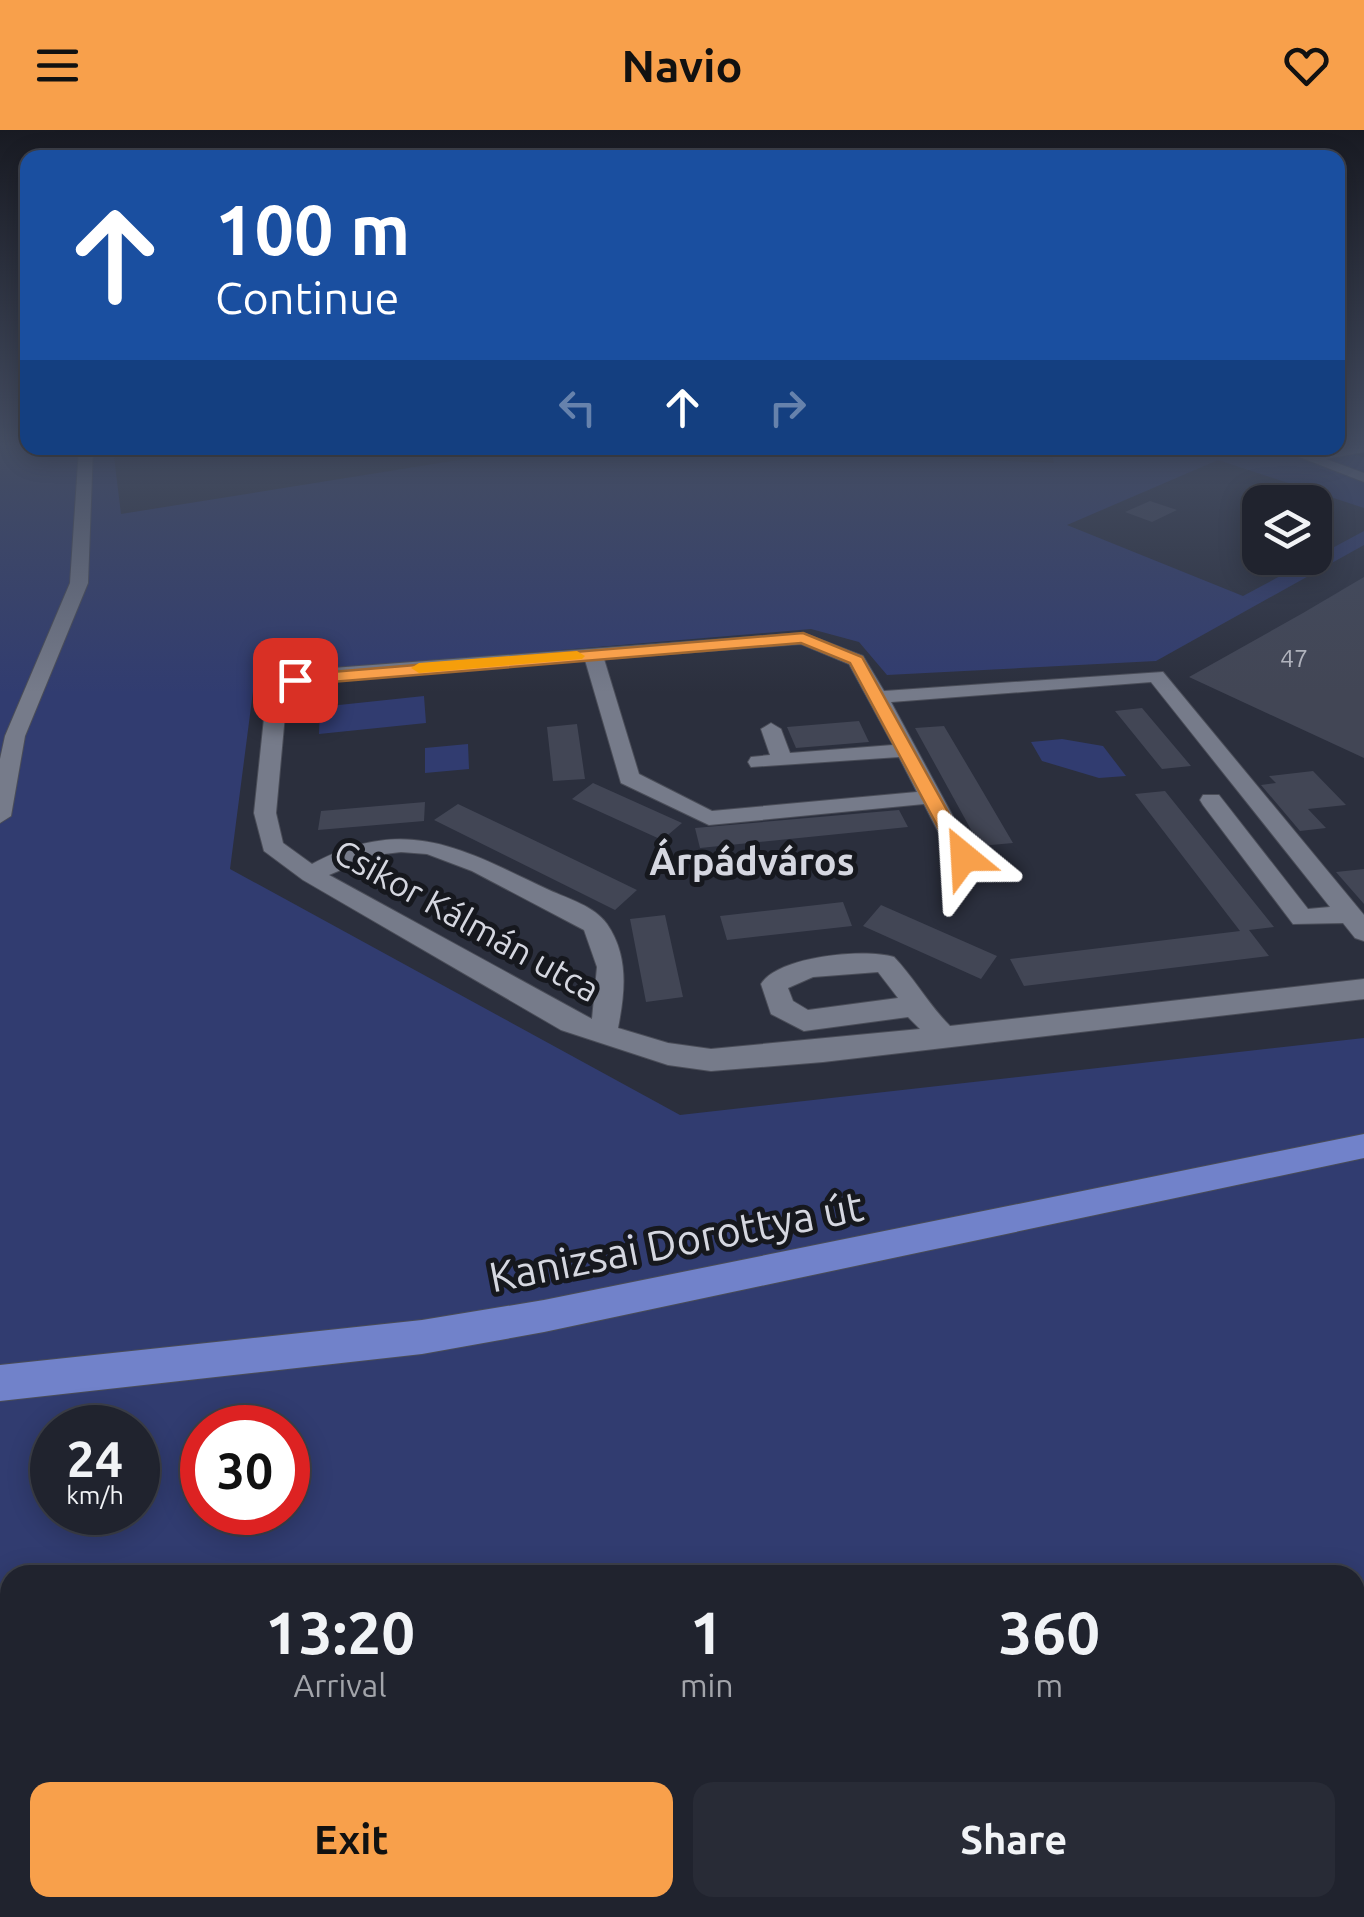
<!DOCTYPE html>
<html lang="en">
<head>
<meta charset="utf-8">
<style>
	:root { --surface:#20232e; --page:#282b36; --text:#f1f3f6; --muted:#a2a4aa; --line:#3d404a; --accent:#f8a04b }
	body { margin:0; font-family:Ubuntu,sans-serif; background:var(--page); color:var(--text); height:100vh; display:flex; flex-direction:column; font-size:38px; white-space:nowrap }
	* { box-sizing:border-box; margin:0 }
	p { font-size:32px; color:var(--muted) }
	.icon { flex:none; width:55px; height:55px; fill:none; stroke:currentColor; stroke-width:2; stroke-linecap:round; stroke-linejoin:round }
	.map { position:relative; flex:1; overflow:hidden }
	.panel { position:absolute; left:0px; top:1435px; width:1365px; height:352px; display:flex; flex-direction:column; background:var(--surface); border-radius:30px 30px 0 0; box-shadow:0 5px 25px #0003,0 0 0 2px var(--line) }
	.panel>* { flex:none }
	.guide { position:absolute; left:20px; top:20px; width:1325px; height:305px; border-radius:20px; box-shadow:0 5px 25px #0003,0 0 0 2px var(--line); background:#1a4fa0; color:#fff; overflow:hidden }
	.fabs { position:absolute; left:1242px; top:355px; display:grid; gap:20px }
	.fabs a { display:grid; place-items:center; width:90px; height:90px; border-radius:20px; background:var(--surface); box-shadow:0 5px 25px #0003,0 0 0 2px var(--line); font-size:50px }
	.speed { position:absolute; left:30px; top:1275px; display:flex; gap:20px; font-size:50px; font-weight:700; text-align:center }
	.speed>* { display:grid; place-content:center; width:130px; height:130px; border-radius:50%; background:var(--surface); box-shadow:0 5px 25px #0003,0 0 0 2px var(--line); line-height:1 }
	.speed small { font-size:25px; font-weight:400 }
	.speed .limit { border:15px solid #d22; background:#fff; color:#111 }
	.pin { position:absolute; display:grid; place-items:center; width:85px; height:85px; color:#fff; margin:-42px; border-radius:20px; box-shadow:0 5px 15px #0006 }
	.me { position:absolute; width:110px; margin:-55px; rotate:333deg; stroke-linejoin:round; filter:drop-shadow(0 0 8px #0008) }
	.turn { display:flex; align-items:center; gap:35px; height:210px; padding:0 30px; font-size:45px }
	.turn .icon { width:130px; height:130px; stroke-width:2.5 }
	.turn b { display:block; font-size:70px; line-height:85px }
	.lanes { display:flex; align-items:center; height:95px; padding:0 30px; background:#0003; justify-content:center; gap:50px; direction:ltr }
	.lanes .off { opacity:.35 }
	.eta { display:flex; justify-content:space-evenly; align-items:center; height:170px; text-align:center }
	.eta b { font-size:60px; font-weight:700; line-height:70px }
	.cta { display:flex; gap:20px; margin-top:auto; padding:20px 30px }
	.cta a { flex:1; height:115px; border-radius:20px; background:var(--accent); color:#111; font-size:40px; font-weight:700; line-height:115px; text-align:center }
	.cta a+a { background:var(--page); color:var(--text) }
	header { display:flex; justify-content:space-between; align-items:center; height:130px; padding:0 30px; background:var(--accent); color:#111; font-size:45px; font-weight:700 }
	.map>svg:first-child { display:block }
	.green { fill:#313c70; fill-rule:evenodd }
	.building { fill:#424655 }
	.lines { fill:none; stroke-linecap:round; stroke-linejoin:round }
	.minor-casing { stroke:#4a4d58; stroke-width:2 }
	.tertiary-casing { stroke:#4a4d58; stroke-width:2 }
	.primary-casing { stroke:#4a4d58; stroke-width:2 }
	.minor { fill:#767b8a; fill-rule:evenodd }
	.tertiary { fill:#767b8a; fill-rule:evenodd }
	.primary { fill:#7182ca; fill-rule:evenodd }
	.route { fill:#f8a04b; stroke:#a16831; stroke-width:2.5 }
	.slow { fill:#f59e0b }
	.labels { text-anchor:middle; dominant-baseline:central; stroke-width:10; stroke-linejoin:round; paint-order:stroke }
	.far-number-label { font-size:25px; fill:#b0b3bd }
	.street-label { font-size:35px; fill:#d5d7e0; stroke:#16181e }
	.neighbourhood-label { font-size:38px; font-weight:bold; fill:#d5d7e0; stroke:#16181e }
	.near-street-label { font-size:42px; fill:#d5d7e0; stroke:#16181e }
</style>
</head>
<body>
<header><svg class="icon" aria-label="menu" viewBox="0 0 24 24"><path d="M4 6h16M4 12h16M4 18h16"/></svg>Navio<svg class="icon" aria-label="heart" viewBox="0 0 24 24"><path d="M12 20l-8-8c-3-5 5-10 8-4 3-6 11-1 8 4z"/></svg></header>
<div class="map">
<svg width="1364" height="1787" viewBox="0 0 1364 1787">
	<rect width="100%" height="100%" fill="#2b2f3d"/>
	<!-- green -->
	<path class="green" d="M0 313H27L28 318H113L121 384 534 318H915L916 327 1054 333 1050 318 1338 316 1364 328V378L1218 330 1067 395 1243 466 1364 401V415L1156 531 887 545 859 512 811 499 255 546 230 739 680 985 1364 908V1787H0ZM52 1298H138V1382H52ZM202 1298H288V1382H202ZM10 1445H1355V1778H10Z
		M424 566 426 593 319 604 320 577Z
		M1062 609 1103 616 1126 646 1099 648 1042 631 1031 612Z
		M468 614 469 639 425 643V618Z"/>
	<!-- building -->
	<path class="building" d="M1150 371 1177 380 1152 392 1125 382Z
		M1364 447V628L1189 547 1303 483Z
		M1142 578 1191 636 1162 639 1115 581Z
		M859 591 869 612 796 618 787 597Z
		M577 594 585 649 553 651 547 597Z
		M944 596 976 650 1013 713 980 716 915 598Z
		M1313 641 1346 675 1308 679 1326 698 1300 701 1261 655 1276 653 1269 646Z
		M593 653 682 693 662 710 572 669Z
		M1165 661 1274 797 1249 800 1269 826 1024 856 1010 829 1240 801 1135 664Z
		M425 672 424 691 318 700 321 681Z
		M458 674 544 715 637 760 615 780 434 690Z
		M899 680 908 697 700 718 695 698Z
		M1364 739V774L1336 742Z
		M843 772 852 796 727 810 720 786Z
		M881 775 997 826 981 849 863 796Z
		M665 785 683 867 646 872 630 789Z"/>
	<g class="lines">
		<!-- minor casing -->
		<g class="minor-casing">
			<path id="minor" d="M1364 314V322L1326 329 1364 343V352L1276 318H1294L1315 325 1325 319Z
				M803 503 863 526 884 561 1163 542 1364 785V811L1355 808 1343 793 1293 794 1203 675 1200 670 1203 665H1219L1308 779 1330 777 1151 552 891 572 975 727 963 734 951 727 924 674 709 695 621 653 585 530 319 551 287 563 276 683 283 713 312 734C406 684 462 719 549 760 569 769 594 776 607 794 629 826 625 862 618 898L668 913 711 919 920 899 908 887 804 901 771 884 761 854C778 826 865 818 894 827 915 849 928 874 950 896L1364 849V869L823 932 711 941 668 935 561 900 303 750 264 721 254 683 267 560 288 546 319 539ZM801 514 849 534 893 615 790 623 781 599 771 593 761 599 770 625 751 627 748 632 751 637 899 627 917 662 712 681 639 644 604 529ZM401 722 427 724 472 741 584 800 597 837 592 889 329 745 376 725ZM878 842 898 868 808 880 793 871 788 858 813 847Z"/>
		</g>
		<!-- tertiary casing -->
		<g class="tertiary-casing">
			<path id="tertiary" d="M79 318H93L88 453 25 606 11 686 0 693V629L5 606 70 453Z"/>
		</g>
		<!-- primary casing -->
		<g class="primary-casing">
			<path id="primary" d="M1364 1004V1028L544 1202 422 1224 0 1271V1235L422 1190 544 1170Z"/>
		</g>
		<!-- minor -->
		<use href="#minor" class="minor"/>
		<!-- tertiary -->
		<use href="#tertiary" class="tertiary"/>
		<!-- primary -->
		<use href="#primary" class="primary"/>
	</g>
	<!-- sky -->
	<linearGradient id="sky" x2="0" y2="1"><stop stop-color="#181a22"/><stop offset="0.56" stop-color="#444d62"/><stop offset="1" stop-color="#444d62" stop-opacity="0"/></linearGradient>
	<rect width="1364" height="563" fill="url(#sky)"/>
	<!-- route -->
	<path class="route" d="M803 503 862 527 973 727 970 731 964 733 954 727 850 533 801 513 295 555 287 550 295 545Z"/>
	<!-- slow -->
	<path class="slow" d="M577 521 585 526 582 529 419 543 411 538 419 533Z"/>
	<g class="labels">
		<!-- far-number labels -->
		<g class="far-number-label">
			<text x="1294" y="528">47</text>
		</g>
		<!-- street labels -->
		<g class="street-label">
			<text transform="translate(467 790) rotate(29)">Csikor Kálmán utca</text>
		</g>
		<!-- neighbourhood labels -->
		<g class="neighbourhood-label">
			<text x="752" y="731">Árpádváros</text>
		</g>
		<!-- near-street labels -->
		<g class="near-street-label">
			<text transform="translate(676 1111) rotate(-11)">Kanizsai Dorottya út</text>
		</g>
	</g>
</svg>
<div class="fabs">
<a><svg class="icon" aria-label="layers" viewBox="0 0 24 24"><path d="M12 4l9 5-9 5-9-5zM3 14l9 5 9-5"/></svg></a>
</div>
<div class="speed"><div>24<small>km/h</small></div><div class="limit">30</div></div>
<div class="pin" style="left:295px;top:550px;background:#d93025"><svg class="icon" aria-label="arrive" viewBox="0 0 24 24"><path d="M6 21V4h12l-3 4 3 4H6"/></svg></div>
<svg class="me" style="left:964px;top:727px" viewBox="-20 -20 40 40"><path d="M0-17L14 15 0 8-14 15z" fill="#f8a04b" stroke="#fff" stroke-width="4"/></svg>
<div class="guide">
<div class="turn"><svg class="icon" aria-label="ahead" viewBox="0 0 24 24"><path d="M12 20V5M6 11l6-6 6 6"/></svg><div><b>100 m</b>Continue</div></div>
<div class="lanes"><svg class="icon off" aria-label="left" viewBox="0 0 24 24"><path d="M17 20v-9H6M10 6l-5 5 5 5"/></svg><svg class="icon" aria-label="ahead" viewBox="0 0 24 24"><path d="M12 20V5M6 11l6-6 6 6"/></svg><svg class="icon off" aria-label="right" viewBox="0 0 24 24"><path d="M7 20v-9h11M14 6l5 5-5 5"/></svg></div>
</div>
<section class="panel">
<div class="eta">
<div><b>13:20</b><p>Arrival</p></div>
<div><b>1</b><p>min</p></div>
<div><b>360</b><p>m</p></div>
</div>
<div class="cta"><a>Exit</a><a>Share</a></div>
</section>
</div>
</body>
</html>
